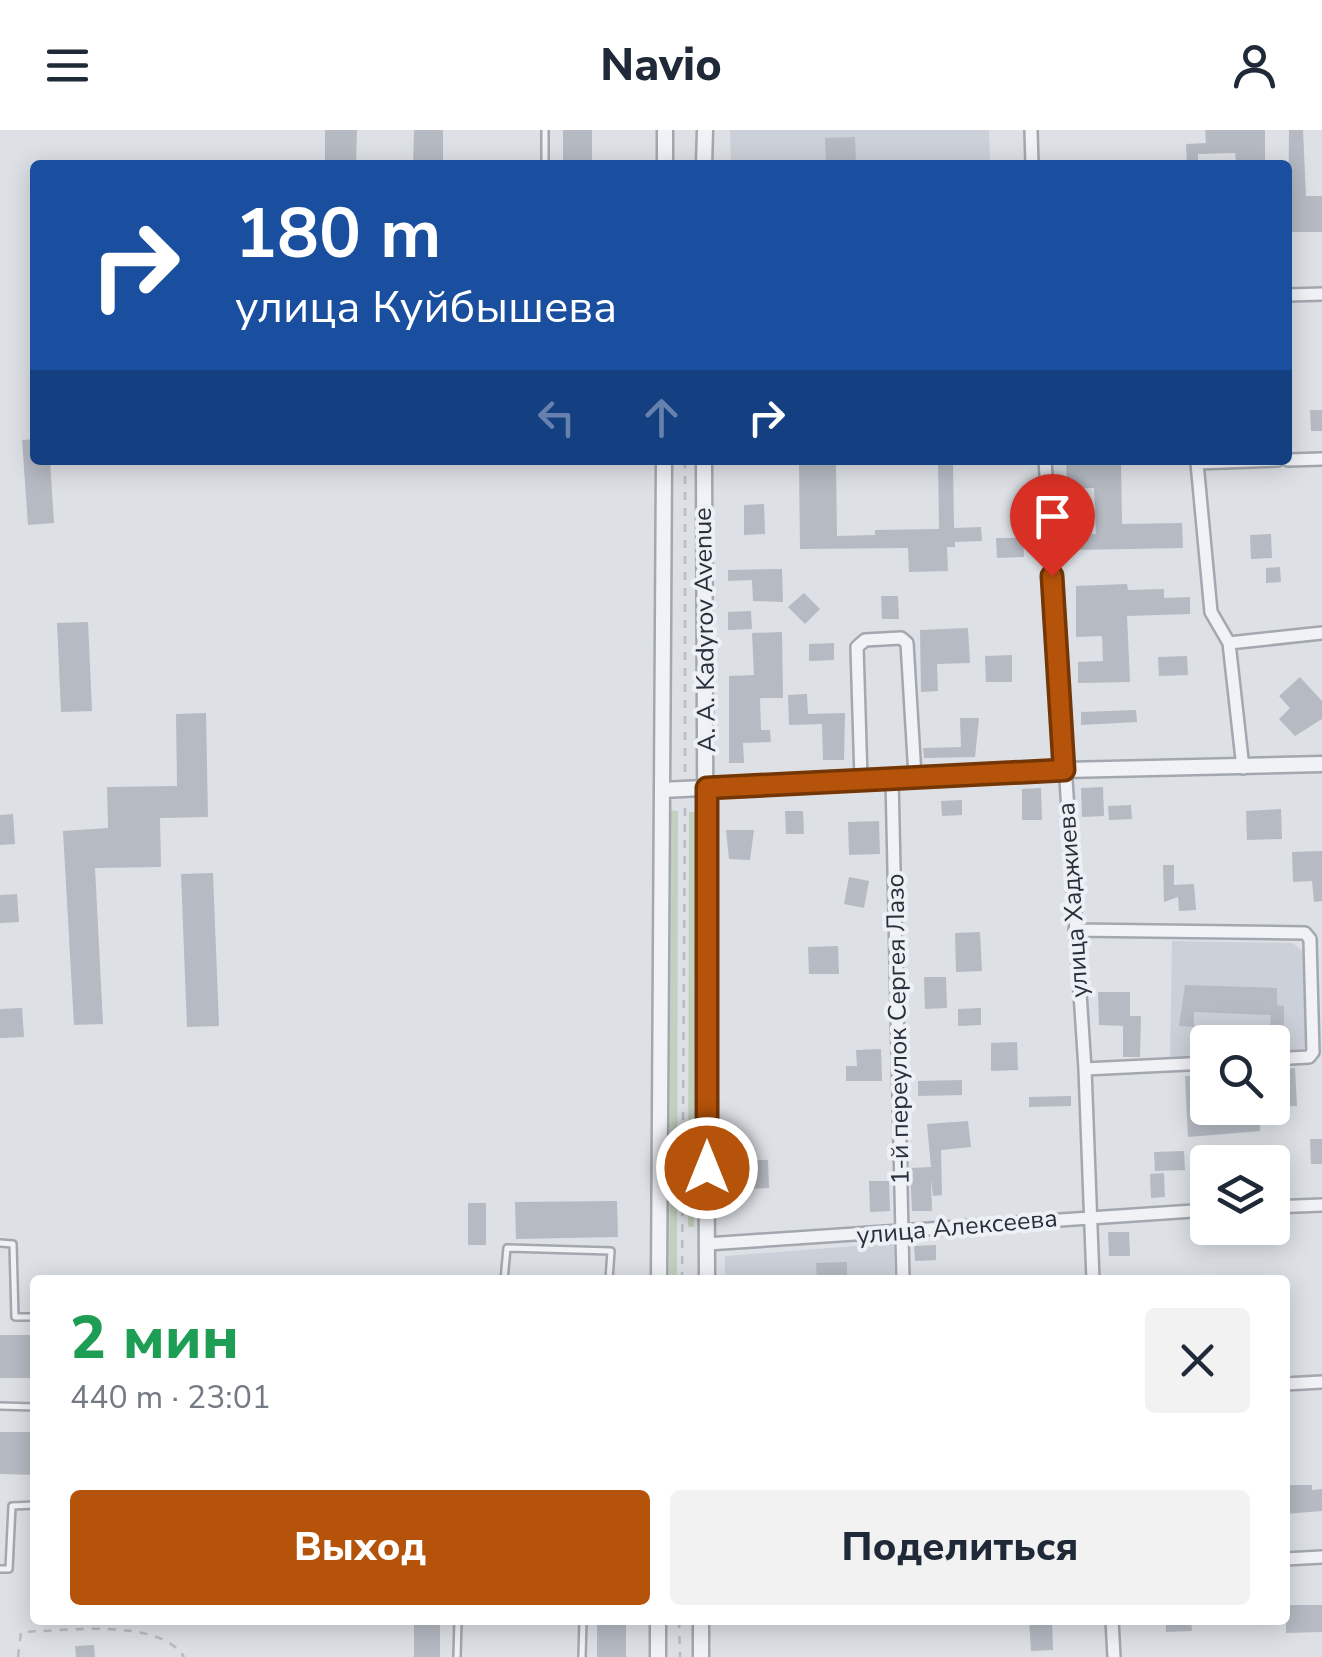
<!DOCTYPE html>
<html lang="ru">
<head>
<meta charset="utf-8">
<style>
	:root { --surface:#fff; --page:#f2f2f3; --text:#1f2937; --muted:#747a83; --accent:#b45309 }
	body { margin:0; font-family:"Nunito Sans",sans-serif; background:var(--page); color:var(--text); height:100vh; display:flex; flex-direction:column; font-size:38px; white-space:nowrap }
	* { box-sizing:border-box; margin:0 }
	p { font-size:32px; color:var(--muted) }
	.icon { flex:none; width:55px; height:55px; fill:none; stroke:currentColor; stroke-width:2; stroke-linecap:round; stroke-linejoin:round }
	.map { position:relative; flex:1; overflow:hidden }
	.sheet { position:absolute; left:30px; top:1145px; width:1260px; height:350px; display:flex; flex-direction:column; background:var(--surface); border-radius:10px; box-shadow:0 5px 25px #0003 }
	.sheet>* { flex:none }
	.guide { position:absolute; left:30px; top:30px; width:1262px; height:305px; border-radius:10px; box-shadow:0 5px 25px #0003; background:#1a4fa0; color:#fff; overflow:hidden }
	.controls { position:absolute; left:1190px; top:895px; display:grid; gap:20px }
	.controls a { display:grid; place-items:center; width:100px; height:100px; border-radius:10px; background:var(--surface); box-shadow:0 5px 25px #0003; font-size:50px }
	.pin { position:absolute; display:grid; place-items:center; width:85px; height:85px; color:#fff; margin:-102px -42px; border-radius:50% 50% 50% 0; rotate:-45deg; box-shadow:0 0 10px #0007 }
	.pin .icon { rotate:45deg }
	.me { position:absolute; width:110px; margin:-55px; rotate:0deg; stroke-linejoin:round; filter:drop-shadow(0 0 8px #0008) }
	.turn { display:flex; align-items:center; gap:35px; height:210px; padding:0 40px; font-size:45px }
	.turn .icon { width:130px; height:130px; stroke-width:2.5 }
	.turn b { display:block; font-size:70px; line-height:85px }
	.lanes { display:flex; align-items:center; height:95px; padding:0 40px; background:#0003; justify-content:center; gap:50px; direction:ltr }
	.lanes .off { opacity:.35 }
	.round { display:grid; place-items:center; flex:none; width:105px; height:105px; border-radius:10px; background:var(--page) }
	.head { display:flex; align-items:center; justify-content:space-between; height:170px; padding:0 40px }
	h1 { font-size:60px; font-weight:800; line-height:75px; color:#1e9e55 }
	.action { display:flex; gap:20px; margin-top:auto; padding:20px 40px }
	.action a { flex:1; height:115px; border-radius:10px; background:var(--accent); color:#fff; font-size:40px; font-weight:800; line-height:115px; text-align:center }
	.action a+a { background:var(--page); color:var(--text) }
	header { display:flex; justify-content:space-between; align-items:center; height:130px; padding:0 40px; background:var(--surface); font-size:45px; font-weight:800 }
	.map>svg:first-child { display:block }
	.built { fill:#ccd0d8 }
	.green { fill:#c4d0bf }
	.building { fill:#b5bac3 }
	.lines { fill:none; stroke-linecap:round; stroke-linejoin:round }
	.service-casing { stroke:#a3a8b0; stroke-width:10 }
	.minor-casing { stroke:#a3a8b0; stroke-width:16 }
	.tertiary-casing { stroke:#a3a8b0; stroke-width:19 }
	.path { stroke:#b8bcc1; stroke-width:2.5; stroke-dasharray:8 8; stroke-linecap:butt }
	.service { stroke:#f0f2f5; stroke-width:5 }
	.minor { stroke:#f0f2f5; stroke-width:11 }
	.tertiary { stroke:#f0f2f5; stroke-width:14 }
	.route-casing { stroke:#753606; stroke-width:25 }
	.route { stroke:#b45309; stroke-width:18 }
	.labels { text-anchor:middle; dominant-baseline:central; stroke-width:8; stroke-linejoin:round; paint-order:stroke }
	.street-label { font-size:25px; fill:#28303c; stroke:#edf0f4 }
</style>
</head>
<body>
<header><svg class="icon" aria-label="menu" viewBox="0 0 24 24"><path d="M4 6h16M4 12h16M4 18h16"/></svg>Navio<svg class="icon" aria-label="person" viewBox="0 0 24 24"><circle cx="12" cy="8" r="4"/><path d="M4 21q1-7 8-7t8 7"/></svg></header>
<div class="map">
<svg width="1322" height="1527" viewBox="0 0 1322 1527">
	<rect width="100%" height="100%" fill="#dde1e6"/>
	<!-- built -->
	<path class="built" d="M730 0H989L990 35H731Z
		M1172 811 1293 813 1304 823 1306 916 1300 923 1273 924 1272 912H1208L1207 927 1170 929Z
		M894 1113V1150H725V1126Z"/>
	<!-- green -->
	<path class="green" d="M671 680 678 681 677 1150H669Z
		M689 682H696L694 1097H688Z"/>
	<!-- building -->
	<path class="building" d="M325 0H357L356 35H325Z
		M414 0H443V35H413Z
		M563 0H592V35H563Z
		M1205 0H1265V30L1236 31 1235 23 1198 24V35H1187L1186 14 1206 13Z
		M1289 0H1303L1306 66H1322V102H1288Z
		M855 7 856 35H826L825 8Z
		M1310 280H1322V301H1311Z
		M35 309V330H50L54 393 28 395 22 310Z
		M938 330H953L954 398 981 397 982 411 955 412V417H947L948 441 909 442 908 418 800 419 799 334 836 333 837 406 875 405V400L939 399Z
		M1066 330H1121L1122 394 1182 393 1183 418 1072 420 1071 405 1096 404 1094 358 1067 359Z
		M764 374 765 404 744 405V375Z
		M1271 404 1272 428 1251 429 1250 405Z
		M996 408H1023L1024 427 997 428Z
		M1280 437 1281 452 1266 453V438Z
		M782 439 783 472 753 471 752 450 728 451V440Z
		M1127 454 1128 460 1164 459V468L1190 467V484L1127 486 1130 552 1078 553V532L1103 531 1102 506 1076 507V456Z
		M804 463 820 479 805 494 788 477Z
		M881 466H898L899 489H882Z
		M751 481 752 499 728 500V482Z
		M88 492 92 581 61 582 57 493Z
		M968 498 970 533 937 534 938 561 921 562 920 500Z
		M782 502 783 568H760L761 600H770L771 612 743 613 744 633H729V546L754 545 752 503Z
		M834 513V530L809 531V514Z
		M1012 525V552H986L985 526Z
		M1187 526 1188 545 1159 546 1158 527Z
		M1300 547 1322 571V589L1295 606 1279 589 1290 578 1279 566Z
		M807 564 808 584 845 583 844 630H823L822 594 789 595 788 565Z
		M1136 580 1137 592 1081 595V582Z
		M206 583 208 687 160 688 161 737 95 738 103 894 74 895 63 701 108 698 107 657 177 656 176 584Z
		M960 588H979L975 627 924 628 923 618 961 617Z
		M1103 657 1104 686 1082 687 1081 658Z
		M1041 658 1042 690H1022V659Z
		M962 670V685L942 686 941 671Z
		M1131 675 1132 689 1109 690 1108 676Z
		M1281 679 1282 709 1247 710 1246 681Z
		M785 681H803L804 704H786Z
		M13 684 15 714 0 715V685Z
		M879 691 880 724 849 725 848 692Z
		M726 700H754L750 730 729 729Z
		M1322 721V771L1314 772 1312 751 1293 752 1292 722Z
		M1163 735H1174V755L1194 754 1196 780 1179 781 1178 767 1164 772Z
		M213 743 219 896 187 897 181 744Z
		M849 747 869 751 864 778 844 774Z
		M17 764 19 792 0 793V765Z
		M980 802 982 841 956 842 955 803Z
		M838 816 839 844H809L808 817Z
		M924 847H946L947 878 925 879Z
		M1185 855 1277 858V875L1284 876V900H1270L1271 885 1194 882V897L1179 896Z
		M1098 862H1130V886H1141L1140 927H1123V896L1099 895Z
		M22 878 24 907 0 908V879Z
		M981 878V895L958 896V879Z
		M1017 912 1018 940 991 941V913Z
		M881 919 882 951H846V936H857L856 920Z
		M1295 938 1297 976 1278 977 1277 939Z
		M1208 945V979L1259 978 1260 1001 1188 1007 1185 946Z
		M962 950V965L918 966V951Z
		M1071 966V976L1029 977V967Z
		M968 991 971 1017 941 1020 942 1065 933 1066 931 1049 932 1081H912L910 1038 931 1037 927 994Z
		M1310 1009H1322V1034H1311Z
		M1184 1021 1185 1040 1155 1041 1154 1022Z
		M741 1030H768L769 1058 742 1059Z
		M1190 1039H1201L1202 1066H1191Z
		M1164 1043 1165 1067 1151 1068 1150 1044Z
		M869 1051H889L890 1081 870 1082Z
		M617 1071 618 1107 516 1109 515 1072Z
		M468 1073H486V1115H468Z
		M1259 1098H1272V1112L1260 1113Z
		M1108 1102H1129L1130 1126H1109Z
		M936 1115V1130L915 1131 914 1116Z
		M847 1132V1150H817L816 1133Z
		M0 1205H35V1248H0Z
		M0 1302H35V1345L0 1344Z
		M1285 1355H1312V1360L1322 1359V1381L1285 1384Z
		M1286 1475H1322V1502L1286 1503Z
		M414 1490H440V1527H414Z
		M597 1490H626V1527H597Z
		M1029 1490H1052L1053 1520 1031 1521Z
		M1166 1490H1191L1192 1501 1166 1502Z
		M94 1515 95 1527H76L75 1516Z"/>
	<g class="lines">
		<!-- service casing -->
		<g class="service-casing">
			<path id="service" d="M545 35V0
				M0 1113 13 1114 15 1187H35
				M504 1150 507 1118 611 1121 609 1150
				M0 1276 35 1277
				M0 1439H9L12 1376 35 1375
				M457 1527 458 1490
				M582 1527 583 1490"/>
		</g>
		<!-- minor casing -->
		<g class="minor-casing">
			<path id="minor" d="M1031 0 1032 35
				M1288 165 1322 164
				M1045 330 1085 939 1093 1150
				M1288 330 1322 329
				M1229 513 1322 503
				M1243 638 1229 513 1211 482 1197 333 1278 330
				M892 648 903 1150
				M861 649 857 517 865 510 901 508 907 513 915 646
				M1075 800 1305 803 1310 809 1313 922 1309 927 1272 929
				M1085 939 1208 933
				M1272 1077 1322 1075
				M707 1114 1208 1080
				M1285 1254 1322 1252
				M1285 1429 1322 1427
				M1112 1490 1114 1527"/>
		</g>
		<!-- tertiary casing -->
		<g class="tertiary-casing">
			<path id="tertiary" d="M665 35V0
				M704 35 705 0
				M704 330 707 1150
				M662 660 1064 640 1322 634
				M659 1150 664 330
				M658 1490V1527
				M701 1527V1490"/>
		</g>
		<!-- path -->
		<path class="path" d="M685 330V644
			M682 1150 685 672
			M679 1490 680 1527
			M18 1527 21 1502C64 1501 159 1487 184 1527"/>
		<!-- service -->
		<use href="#service" class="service"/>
		<!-- minor -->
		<use href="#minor" class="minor"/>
		<!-- tertiary -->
		<use href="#tertiary" class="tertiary"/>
	</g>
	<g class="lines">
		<!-- route casing -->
		<g class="route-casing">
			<path id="route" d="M707 1038V658L1064 640 1052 446"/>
		</g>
		<!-- route -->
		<use href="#route" class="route"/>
	</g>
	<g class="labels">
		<!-- street labels -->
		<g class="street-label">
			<text transform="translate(705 500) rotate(-91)">A. A. Kadyrov Avenue</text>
			<text transform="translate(1073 770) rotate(-94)">улица Хаджиева</text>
			<text transform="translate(898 899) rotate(-91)">1-й переулок Сергея Лазо</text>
			<text transform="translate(957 1097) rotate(-5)">улица Алексеева</text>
		</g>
	</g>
</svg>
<div class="controls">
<a><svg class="icon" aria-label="search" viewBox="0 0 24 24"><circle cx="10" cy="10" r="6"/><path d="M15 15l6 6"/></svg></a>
<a><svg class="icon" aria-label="layers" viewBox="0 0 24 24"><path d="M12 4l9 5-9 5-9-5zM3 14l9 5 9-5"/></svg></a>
</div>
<div class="pin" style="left:1052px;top:446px;background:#d93025"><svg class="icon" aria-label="arrive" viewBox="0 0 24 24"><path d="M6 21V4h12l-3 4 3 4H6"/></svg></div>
<svg class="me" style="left:707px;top:1038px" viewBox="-20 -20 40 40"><circle r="17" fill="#b45309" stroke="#fff" stroke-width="3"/><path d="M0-11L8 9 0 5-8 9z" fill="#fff"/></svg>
<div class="guide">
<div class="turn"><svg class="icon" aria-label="right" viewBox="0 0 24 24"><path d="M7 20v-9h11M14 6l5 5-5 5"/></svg><div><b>180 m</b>улица Куйбышева</div></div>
<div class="lanes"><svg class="icon off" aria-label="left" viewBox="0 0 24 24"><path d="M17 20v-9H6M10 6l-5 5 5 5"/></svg><svg class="icon off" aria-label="ahead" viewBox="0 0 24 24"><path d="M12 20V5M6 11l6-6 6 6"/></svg><svg class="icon" aria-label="right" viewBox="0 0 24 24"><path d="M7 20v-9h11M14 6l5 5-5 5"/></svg></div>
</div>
<section class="sheet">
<div class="head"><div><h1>2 мин</h1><p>440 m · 23:01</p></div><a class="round"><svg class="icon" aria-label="close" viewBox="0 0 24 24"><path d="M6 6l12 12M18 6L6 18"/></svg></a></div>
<div class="action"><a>Выход</a><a>Поделиться</a></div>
</section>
</div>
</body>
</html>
